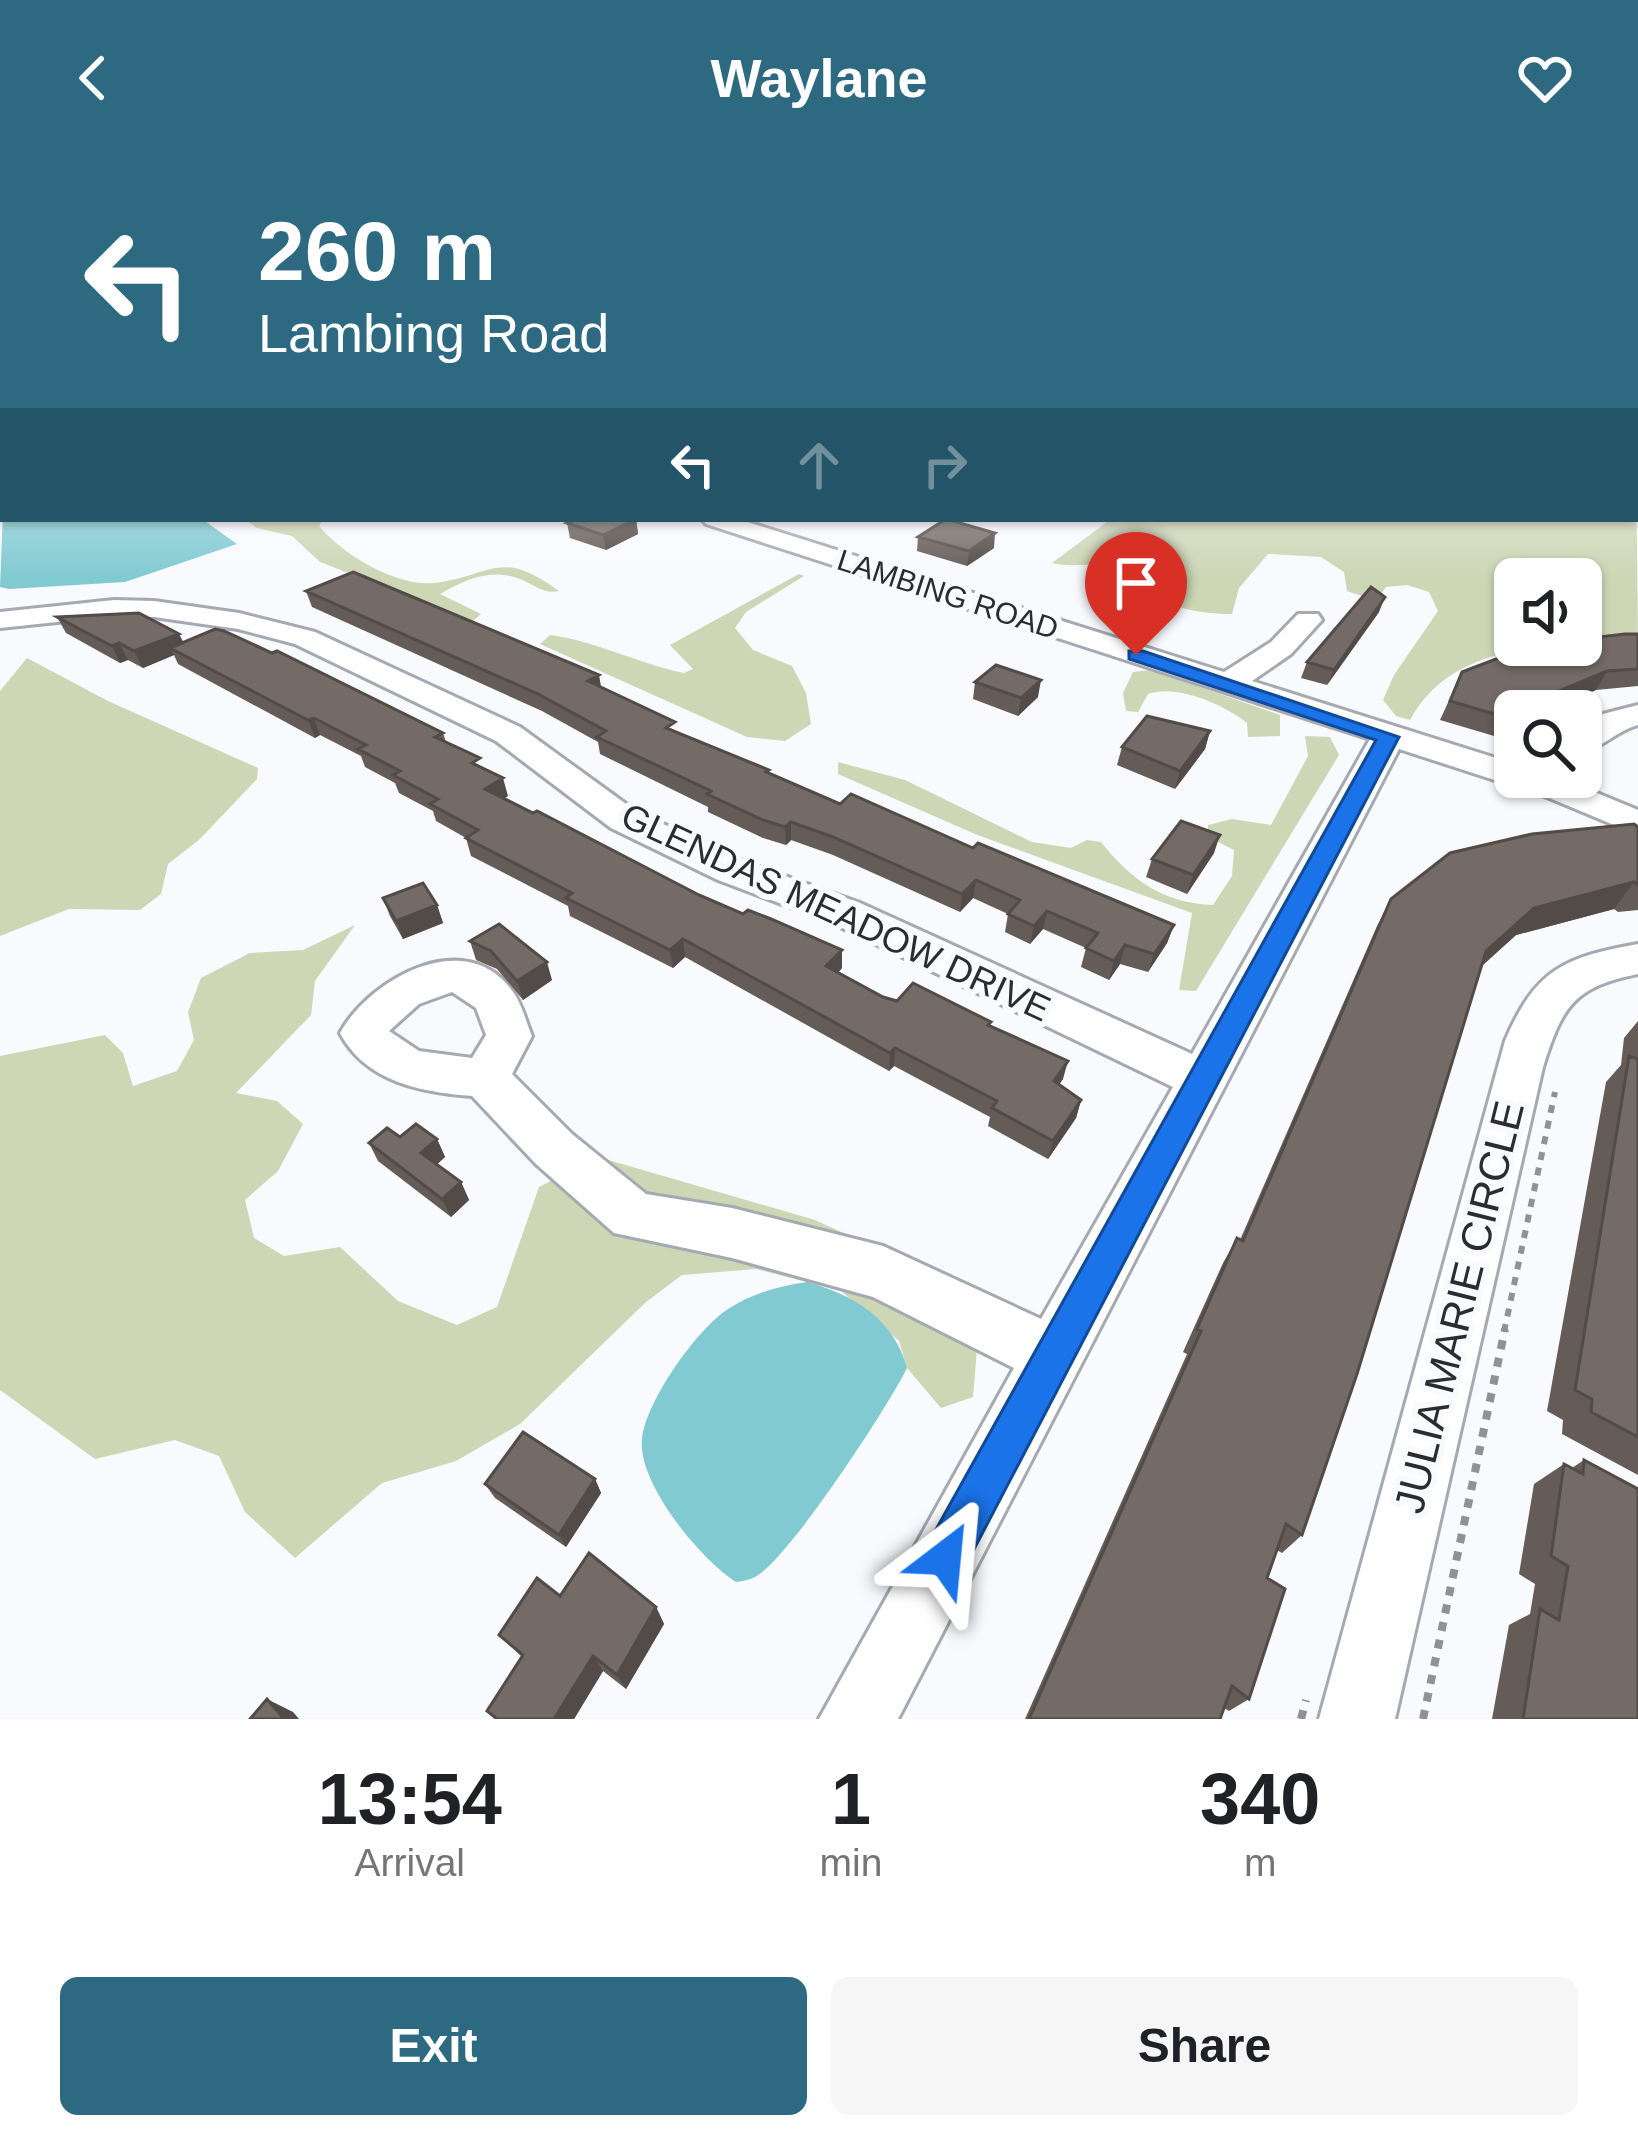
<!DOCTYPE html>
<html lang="en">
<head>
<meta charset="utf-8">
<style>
	:root { --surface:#fff; --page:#f6f6f6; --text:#202124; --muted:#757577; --accent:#2d6a81 }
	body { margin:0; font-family:Arial,sans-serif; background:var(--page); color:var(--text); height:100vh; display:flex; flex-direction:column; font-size:45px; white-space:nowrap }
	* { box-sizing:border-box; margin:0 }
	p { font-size:39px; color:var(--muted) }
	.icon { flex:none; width:66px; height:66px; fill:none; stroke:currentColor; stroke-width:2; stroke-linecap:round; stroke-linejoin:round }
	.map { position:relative; height:1563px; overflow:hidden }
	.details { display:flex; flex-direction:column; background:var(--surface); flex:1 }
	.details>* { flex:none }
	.guide { position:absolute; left:0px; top:0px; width:1638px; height:366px; box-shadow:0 3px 9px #0004; background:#2d6a81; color:#fff; overflow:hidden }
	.tools { position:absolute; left:1494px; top:402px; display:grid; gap:24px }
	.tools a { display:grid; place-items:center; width:108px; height:108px; border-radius:18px; background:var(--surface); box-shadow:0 3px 9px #0004; font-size:60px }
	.pin { position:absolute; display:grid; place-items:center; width:102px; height:102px; color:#fff; margin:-123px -51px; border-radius:50% 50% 50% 0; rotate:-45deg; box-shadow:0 0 12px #0007 }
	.pin .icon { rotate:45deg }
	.me { position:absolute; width:132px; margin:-66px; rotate:29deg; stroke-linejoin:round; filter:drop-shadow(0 0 9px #0008) }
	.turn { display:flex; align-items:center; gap:42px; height:252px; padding:0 60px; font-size:54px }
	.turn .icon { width:156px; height:156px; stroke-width:2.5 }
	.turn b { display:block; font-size:84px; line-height:102px }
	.lanes { display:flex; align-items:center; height:114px; padding:0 60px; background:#0003; justify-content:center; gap:60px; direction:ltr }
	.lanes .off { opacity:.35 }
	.eta { display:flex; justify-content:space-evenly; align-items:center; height:204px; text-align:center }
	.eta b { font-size:72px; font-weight:600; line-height:84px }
	.cta { display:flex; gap:24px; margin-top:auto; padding:24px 60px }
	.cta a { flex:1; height:138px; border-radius:18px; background:var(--accent); color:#fff; font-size:48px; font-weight:600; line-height:138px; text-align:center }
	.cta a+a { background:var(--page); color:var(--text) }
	header { display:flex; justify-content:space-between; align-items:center; height:156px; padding:0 60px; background:var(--accent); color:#fff; font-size:54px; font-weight:600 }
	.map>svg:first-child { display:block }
	.green { fill:#cdd6b5 }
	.water { fill:#81cad2 }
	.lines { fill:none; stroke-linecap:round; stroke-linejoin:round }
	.minor-casing { stroke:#a5a9b2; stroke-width:6 }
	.path-far1 { stroke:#909195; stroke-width:6; stroke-dasharray:8 8; stroke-linecap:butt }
	.path { stroke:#909195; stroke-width:8; stroke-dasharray:9 9; stroke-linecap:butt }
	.minor { fill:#fff; fill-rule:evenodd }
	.wall { fill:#655c58 }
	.shaded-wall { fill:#524b47 }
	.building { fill:#756b66; stroke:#524b47; stroke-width:3 }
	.route { fill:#1a73e8; stroke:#114b97; stroke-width:3 }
	.labels { text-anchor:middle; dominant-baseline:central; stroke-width:12; stroke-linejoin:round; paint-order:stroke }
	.far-street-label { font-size:30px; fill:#2b2c30; stroke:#f8fafe }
	.street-label { font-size:36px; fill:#2b2c30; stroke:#f8fafe }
	.near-street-label { font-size:42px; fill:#2b2c30; stroke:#f8fafe }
</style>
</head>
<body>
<header><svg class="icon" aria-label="back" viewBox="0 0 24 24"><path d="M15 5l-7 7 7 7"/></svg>Waylane<svg class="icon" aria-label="heart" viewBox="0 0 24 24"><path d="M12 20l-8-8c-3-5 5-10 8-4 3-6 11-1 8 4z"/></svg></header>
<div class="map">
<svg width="1638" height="1563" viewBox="0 0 1638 1563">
	<rect width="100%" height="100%" fill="#f8fafe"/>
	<!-- green -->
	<path class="green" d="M1635 203 1638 486 1581 487V423H1515V489H1561C1500 494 1441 507 1410 564L1396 560 1383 544 1394 519 1438 455 1429 436 1407 429 1386 431 1376 445 1347 435 1344 416 1321 401 1268 398 1239 432 1232 458C1195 458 1143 449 1129 409 1102 404 1078 413 1052 407L1111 363H1635Z
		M245 363H323L319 370C342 398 396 431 434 427 492 420 499 391 559 435 541 439 531 425 514 421 486 413 463 425 440 438L481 458 473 465 320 406 292 380 257 372Z
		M799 418 804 420 746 456 735 472 753 494 792 510 806 537 811 568 785 585 747 581 540 488 550 479C592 484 640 508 684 517L693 513 670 489Z
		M27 502 108 545 258 612 257 623 200 683 168 708 161 738 140 754 69 753 0 780V535Z
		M1151 514 1280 559V580L1248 581 1247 567C1223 548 1176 528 1148 538L1138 556 1126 555 1123 537 1133 516Z
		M1305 580 1330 581 1339 599 1196 835 1179 834 1192 757 975 678 838 618V606L905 624 1032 686 1071 692 1087 684 1101 686C1131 724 1163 747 1213 749L1232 720 1234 694 1208 681V669L1232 663 1271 669 1308 600Z
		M355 769 315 825 311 859 236 937 277 945 303 968 278 1015 245 1044 254 1082 284 1100 340 1091 398 1145 457 1169 497 1151 539 1031 598 1001 815 1064 944 1123 977 1193 973 1241 941 1252 907 1212 899 1185 841 1135 756 1113 682 1119 646 1146 520 1268 456 1305 382 1327 295 1402 245 1356 219 1300 175 1284 95 1303 0 1234V900L105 879 123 897 133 930 177 915 194 884 188 856 201 822 250 797 303 794Z"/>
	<!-- water -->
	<path class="water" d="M3 354V363H202L237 388 125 426 9 433 0 431Z
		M807 1126C854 1139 894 1163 907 1212 888 1251 788 1404 755 1421 749 1424 743 1425 736 1426 701 1404 637 1327 642 1283 646 1245 697 1173 728 1153 753 1137 779 1130 807 1126Z"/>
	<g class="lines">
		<!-- minor casing -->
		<g class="minor-casing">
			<path id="minor" d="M702 363H738L1224 516 1271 486 1298 458H1318L1322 464 1291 498 1252 525 1515 608V621H1558L1638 654V679L1547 641 1399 593 898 1563H819L1014 1212 873 1141 732 1102 614 1077 536 1008 472 940C421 936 366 926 340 877 370 822 467 769 513 836 522 848 526 866 532 880L512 918 572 978 646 1038 732 1052 883 1090 1041 1163 1173 931 832 767 718 724 611 672 496 585 295 488 238 473 154 461 114 460 0 472V456L114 444 154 445 239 457 315 476 520 571 637 656 746 706 860 747 1192 898 1370 583 706 368ZM452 836 476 852 486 879 472 902 419 895 389 875 419 848Z
				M1638 549V569C1616 575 1602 592 1581 597V571L1595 560Z
				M1638 788V818C1573 831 1562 851 1543 911L1395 1563H1319L1505 885C1535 814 1564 801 1638 788Z"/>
		</g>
		<!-- path-far1 -->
		<path class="path-far1" d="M1504 1176 1555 936"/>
		<!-- path -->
		<path class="path" d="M1301 1563 1306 1544
			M1423 1563 1505 1173"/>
		<!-- minor -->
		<use href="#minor" class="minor"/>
	</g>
	<!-- wall -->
	<path class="wall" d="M636 363 638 378 606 394 570 382 567 367Z
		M918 381 994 392 967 410 917 395Z
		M306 435 601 531 677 576 769 614V618L840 648 973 692 1174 769 1167 787 1148 816 1120 808 1109 824 1081 811 1086 792 1043 773 1030 788 1005 776 1008 758 973 742 960 756 833 699 791 684 786 689 763 682 708 656V651L600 598 598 586 542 555 312 451Z
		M1379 456 1327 529 1301 522 1307 506Z
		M57 461 179 478 183 486 443 577 446 586 482 612 508 640 503 643 842 812 838 817 883 841 991 866 990 870 1063 923 1059 928 1081 944 1076 962 1048 1003 988 970 990 961 894 910 889 915 685 801 673 812 570 760 568 750 471 700 466 682 436 665 433 655 399 637 395 627 365 611 361 600 320 579 315 582 178 508 174 499 143 512 128 504 120 507 66 477Z
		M1638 478V530L1596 534 1545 555H1515V582L1513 581 1511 585 1440 564 1462 516Z
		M975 526 1038 541 1018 560 973 543Z
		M1210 575 1205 593 1175 633 1117 609 1122 591Z
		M1638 671V754L1618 756 1614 753 1516 779 1482 810 1302 1379 1282 1397 1277 1394 1267 1422 1249 1543 1229 1555 1224 1552 1220 1563H1025L1187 1198 1183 1196 1223 1107 1237 1082 1240 1084 1377 770 1391 743Z
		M1214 697 1187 738 1146 721 1152 703Z
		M383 742 437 749 443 767 403 783 390 760Z
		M470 785 552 824 523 844 497 813 476 804Z
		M1638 865V1319L1562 1278 1563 1264 1547 1255 1606 926 1621 909 1624 882Z
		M400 981 437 983 445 1001 437 1008 461 1026 469 1044 451 1061 378 1005 369 987Z
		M1584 1304 1638 1563H1492L1509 1469 1530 1458 1535 1428 1519 1418 1534 1328 1564 1308 1572 1312Z
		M595 1323 601 1337 566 1391 495 1342 485 1328Z
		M560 1440 656 1451 664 1468 626 1533 603 1515 574 1563H497L522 1501 499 1479Z"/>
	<!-- shaded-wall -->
	<path class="shaded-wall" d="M636 363 638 378 606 394 603 379Z
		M995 377 994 392 967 410 969 395Z
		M1385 441 1379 456 1327 529 1334 514Z
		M179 478 187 494 170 492 174 499 143 512 134 495Z
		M119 487 128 504 120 507 112 490Z
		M1607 515 1596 534 1545 555H1533L1540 543Z
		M599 519 602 536 588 525Z
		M1041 524 1038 541 1018 560 1021 542Z
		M314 562 320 579 315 582 308 564Z
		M1210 575 1205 593 1175 633 1180 615Z
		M503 622 508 640 490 651 485 633Z
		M791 666V684L786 689 785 671Z
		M1220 679 1214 697 1187 738 1193 719Z
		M976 724 973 742 960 756 962 738Z
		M1634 726 1614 753 1516 779 1468 822 1486 795 1534 752Z
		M437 749 443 767 403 783 396 765Z
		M1047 755 1043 773 1030 788 1034 770Z
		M1174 769 1167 787 1148 816 1154 798Z
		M683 783 685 801 673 812 670 794Z
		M1125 789 1120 808 1109 824 1114 805Z
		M842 794V812L826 829V810Z
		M547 806 552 824 523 844 517 825Z
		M895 892 894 910 889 915 890 897Z
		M1068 905 1063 923 1049 943 1054 925Z
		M1081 944 1076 962 1048 1003 1053 985Z
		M437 983 445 1001 430 1015 421 997Z
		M461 1026 469 1044 451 1061 442 1043Z
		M595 1323 601 1337 566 1391 559 1379Z
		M656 1451 664 1468 626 1533 617 1519Z
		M593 1500 603 1515 574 1563H554Z
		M267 1543 293 1556 299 1563H284Z"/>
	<!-- building -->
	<path class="building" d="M577 363H636L603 379 567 367Z
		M946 363 995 377 969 395 918 381Z
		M353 416 599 519 588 525 675 566 666 572 769 614 766 616 840 648 851 638 973 692 978 687 1174 769 1154 798 1125 789 1114 805 1086 792 1098 777 1047 755 1034 770 1008 758 1020 744 976 724 962 738 833 681 791 666 785 671 763 664 707 638 711 635 597 581 606 575 538 538 306 435Z
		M1371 431 1385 441 1334 514 1307 506Z
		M139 457 179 478 134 495 119 487 112 490 57 461Z
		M215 473 224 475 272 497 277 495 443 577 435 581 480 602 472 607 503 622 485 633 533 657 537 655 699 739 743 758 748 754 771 763 842 794 826 810 883 841 897 845 913 827 991 866 988 869 1068 905 1054 925 1081 944 1053 985 992 952 997 945 895 892 890 897 683 783 670 794 566 742 572 737 466 682 478 674 430 648 438 643 393 619 400 615 358 593 366 589 314 562 308 564 170 492Z
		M1625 478H1638V513L1607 515 1540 543 1535 555H1515V564L1450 545 1462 516 1533 489H1581V483Z
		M996 509 1041 524 1021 542 975 526Z
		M1147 560 1210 575 1180 615 1122 591Z
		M1181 665 1220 679 1193 719 1152 703Z
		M1634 668 1638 671V729L1634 726 1534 752 1486 795 1357 1218 1302 1379 1286 1368 1267 1422 1285 1433 1249 1543 1232 1530 1220 1563H1029L1201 1175 1197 1173 1237 1082 1243 1085 1391 743 1450 697 1532 678Z
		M423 727 437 749 396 765 383 742Z
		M499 768 547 806 517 825 491 795 470 785Z
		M1629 900 1638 903V1281L1591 1256 1592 1243 1575 1234Z
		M416 968 437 983 421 997 461 1026 442 1043 369 987 387 972 400 981Z
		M523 1276 595 1323 559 1379 485 1328Z
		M1584 1304 1638 1333V1563H1523L1540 1453 1559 1464 1568 1410 1551 1400 1564 1308 1583 1318Z
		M589 1397 656 1451 617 1519 593 1500 554 1563H497L487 1555 523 1499 499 1479 537 1422 560 1440Z
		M267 1543 284 1563H250Z"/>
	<!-- sky -->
	<linearGradient id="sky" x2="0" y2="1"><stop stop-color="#7fbddf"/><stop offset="0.48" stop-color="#fcfdff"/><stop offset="1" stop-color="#fcfdff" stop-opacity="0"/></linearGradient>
	<rect width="1638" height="422" fill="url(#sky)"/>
	<!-- route -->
	<path class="route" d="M1129 495H1143L1399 581 961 1418 945 1424 929 1418 923 1402 929 1386 1376 584 1129 503Z"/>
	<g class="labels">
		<!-- far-street labels -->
		<g class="far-street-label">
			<text transform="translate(948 438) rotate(18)">LAMBING ROAD</text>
		</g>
		<!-- street labels -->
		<g class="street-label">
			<text transform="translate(836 756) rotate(25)">GLENDAS MEADOW DRIVE</text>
		</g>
		<!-- near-street labels -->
		<g class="near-street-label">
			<text transform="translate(1459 1151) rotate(-76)">JULIA MARIE CIRCLE</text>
		</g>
	</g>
</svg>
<div class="tools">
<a><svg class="icon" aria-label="sound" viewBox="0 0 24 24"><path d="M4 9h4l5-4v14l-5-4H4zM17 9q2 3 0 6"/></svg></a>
<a><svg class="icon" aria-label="search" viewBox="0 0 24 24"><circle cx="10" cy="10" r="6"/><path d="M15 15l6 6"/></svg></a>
</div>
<div class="pin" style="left:1136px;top:499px;background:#d93025"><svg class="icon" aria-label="arrive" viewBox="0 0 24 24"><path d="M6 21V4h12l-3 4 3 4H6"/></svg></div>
<svg class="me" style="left:945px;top:1402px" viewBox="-20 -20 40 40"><path d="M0-17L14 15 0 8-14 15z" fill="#1a73e8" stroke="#fff" stroke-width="4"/></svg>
<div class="guide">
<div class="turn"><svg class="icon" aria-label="left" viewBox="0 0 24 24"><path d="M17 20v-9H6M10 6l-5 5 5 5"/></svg><div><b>260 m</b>Lambing Road</div></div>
<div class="lanes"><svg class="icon" aria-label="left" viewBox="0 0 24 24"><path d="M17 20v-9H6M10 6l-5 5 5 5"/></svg><svg class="icon off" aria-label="ahead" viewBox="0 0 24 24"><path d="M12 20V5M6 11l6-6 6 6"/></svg><svg class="icon off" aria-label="right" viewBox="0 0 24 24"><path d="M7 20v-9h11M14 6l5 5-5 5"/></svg></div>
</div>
</div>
<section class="details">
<div class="eta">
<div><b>13:54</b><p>Arrival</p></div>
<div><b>1</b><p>min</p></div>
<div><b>340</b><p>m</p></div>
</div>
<div class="cta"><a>Exit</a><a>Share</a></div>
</section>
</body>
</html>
